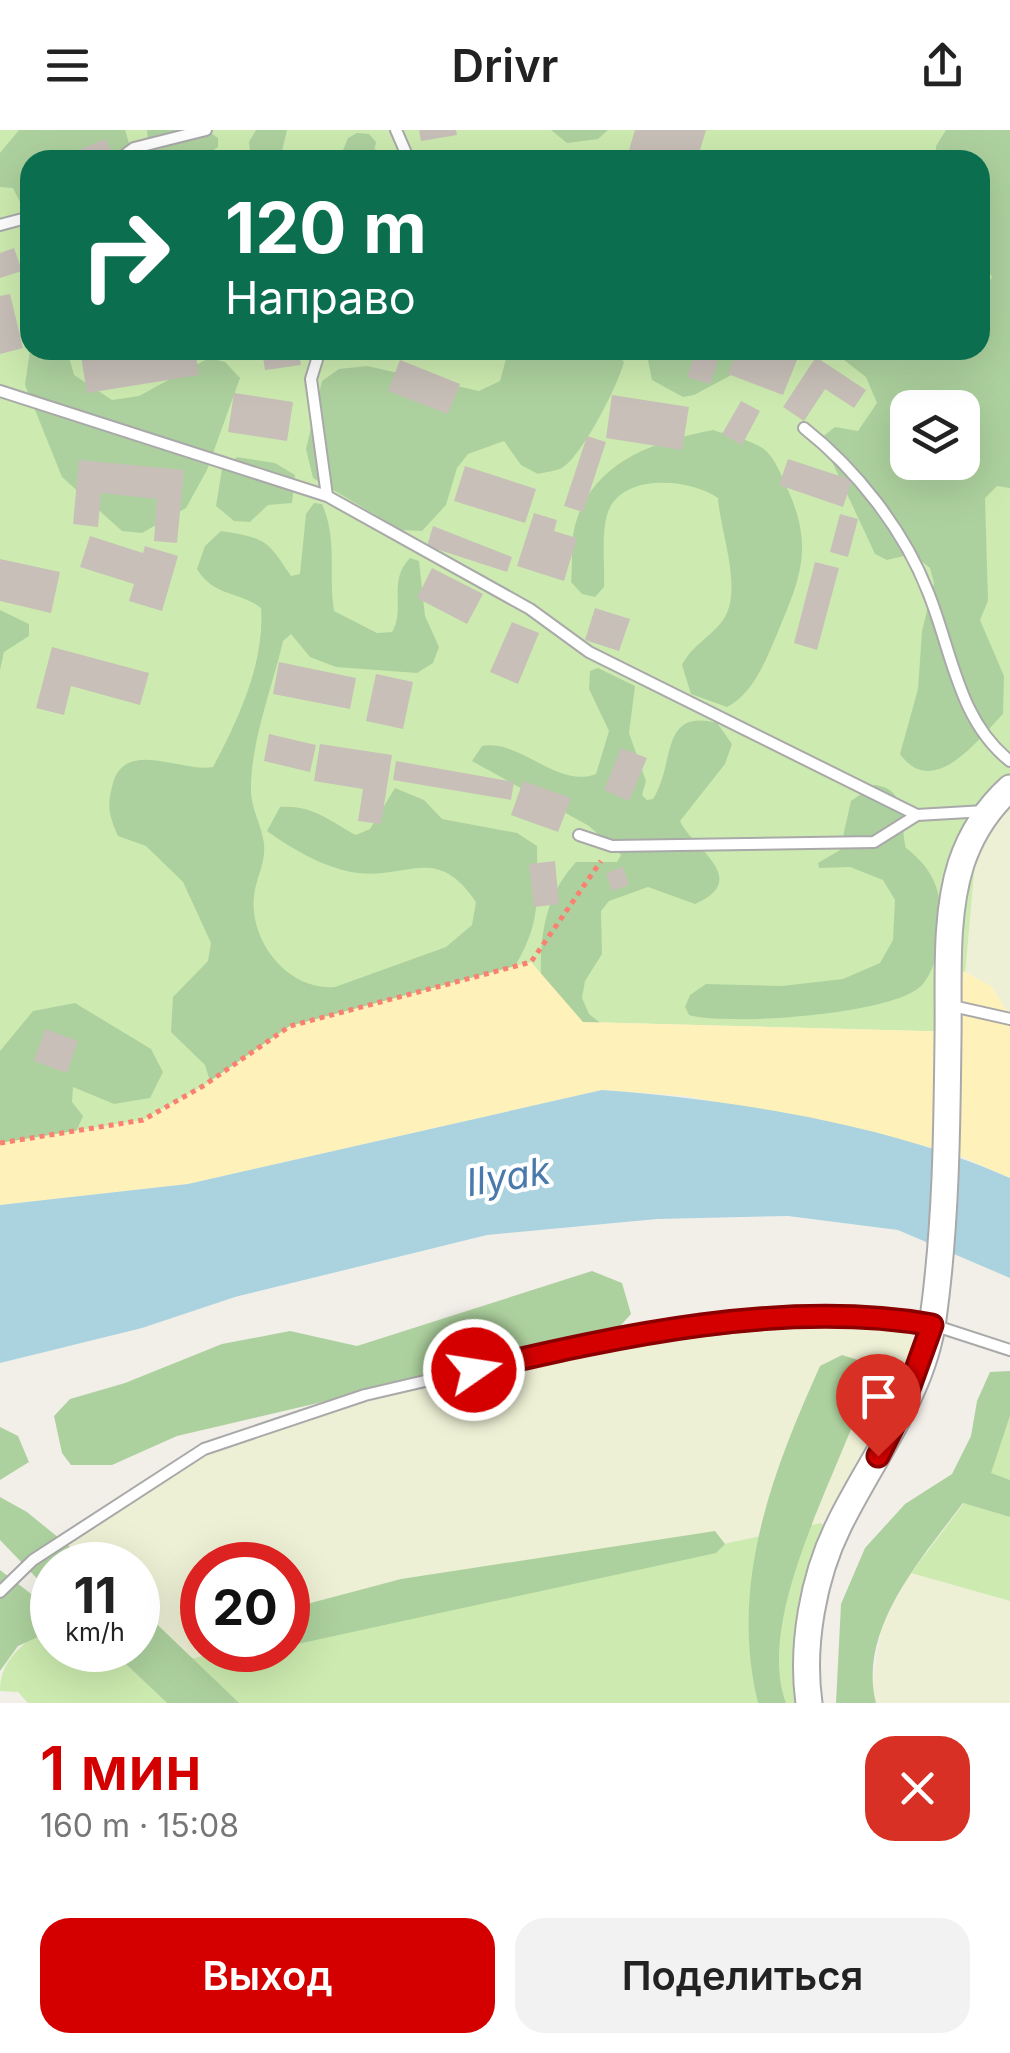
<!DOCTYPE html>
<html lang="ru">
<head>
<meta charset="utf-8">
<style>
	:root { --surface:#fff; --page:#f2f2f2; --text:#222; --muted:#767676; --accent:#d40000 }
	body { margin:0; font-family:Inter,sans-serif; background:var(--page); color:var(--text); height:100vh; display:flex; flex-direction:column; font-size:38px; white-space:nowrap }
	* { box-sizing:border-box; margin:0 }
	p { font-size:32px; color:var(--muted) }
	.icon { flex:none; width:55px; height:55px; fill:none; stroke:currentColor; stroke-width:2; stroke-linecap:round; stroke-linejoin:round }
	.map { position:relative; height:1573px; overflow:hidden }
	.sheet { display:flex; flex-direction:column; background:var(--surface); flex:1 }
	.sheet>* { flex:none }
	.guide { position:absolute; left:20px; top:20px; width:970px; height:210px; border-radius:30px; box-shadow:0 10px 40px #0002; background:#0b6e4f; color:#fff; overflow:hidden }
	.controls { position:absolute; left:890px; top:260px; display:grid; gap:20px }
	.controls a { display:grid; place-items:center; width:90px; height:90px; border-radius:20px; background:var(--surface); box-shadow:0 10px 40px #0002; font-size:50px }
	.speed { position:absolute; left:30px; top:1412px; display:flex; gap:20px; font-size:50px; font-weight:700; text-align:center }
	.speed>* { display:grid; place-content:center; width:130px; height:130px; border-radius:50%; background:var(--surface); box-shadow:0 10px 40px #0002; line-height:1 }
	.speed small { font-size:25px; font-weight:400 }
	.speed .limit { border:15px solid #d22; background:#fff; color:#111 }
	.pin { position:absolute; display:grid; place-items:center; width:85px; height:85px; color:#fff; margin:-102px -42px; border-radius:50% 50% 50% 0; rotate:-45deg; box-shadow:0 0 10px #0007 }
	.pin .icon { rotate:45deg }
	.me { position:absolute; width:110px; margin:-55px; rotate:77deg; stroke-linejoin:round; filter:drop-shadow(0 0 8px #0008) }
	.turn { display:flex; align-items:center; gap:35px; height:210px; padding:0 40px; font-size:45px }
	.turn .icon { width:130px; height:130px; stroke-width:2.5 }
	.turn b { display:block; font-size:70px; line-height:85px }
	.round { display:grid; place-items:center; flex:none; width:105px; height:105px; border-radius:30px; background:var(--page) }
	.head { display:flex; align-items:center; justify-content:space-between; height:170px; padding:0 40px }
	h1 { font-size:60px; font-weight:600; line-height:75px; color:var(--accent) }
	.primary-button { display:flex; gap:20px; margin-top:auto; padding:20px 40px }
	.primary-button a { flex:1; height:115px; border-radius:30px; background:var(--accent); color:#fff; font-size:40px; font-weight:600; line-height:115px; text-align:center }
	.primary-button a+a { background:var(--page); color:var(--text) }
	header { display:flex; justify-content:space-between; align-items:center; height:130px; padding:0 40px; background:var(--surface); font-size:45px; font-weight:600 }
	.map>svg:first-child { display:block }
	.farmland { fill:#eef0d5 }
	.grass { fill:#cdebb0; fill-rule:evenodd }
	.forest { fill:#add19e; fill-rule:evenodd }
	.sand { fill:#fff1ba }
	.water { fill:#aad3df }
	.building { fill:#c7bfb8 }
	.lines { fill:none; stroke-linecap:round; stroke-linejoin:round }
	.service-casing { stroke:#a9a9a9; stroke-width:14 }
	.tertiary-casing { stroke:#a9a9a9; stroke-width:29 }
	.path { stroke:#fa8072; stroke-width:5; stroke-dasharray:5 5; stroke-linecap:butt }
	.service { stroke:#fff; stroke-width:10 }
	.tertiary { stroke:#fff; stroke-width:25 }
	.route-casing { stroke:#8a0000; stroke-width:25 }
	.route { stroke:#d40000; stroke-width:18 }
	.labels { text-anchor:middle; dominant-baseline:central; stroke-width:8; stroke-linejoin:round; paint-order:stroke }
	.water-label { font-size:38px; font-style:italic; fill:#4a7aab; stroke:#fff }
</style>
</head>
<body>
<header><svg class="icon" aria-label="menu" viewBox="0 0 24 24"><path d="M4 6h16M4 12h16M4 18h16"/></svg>Drivr<svg class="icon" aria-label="share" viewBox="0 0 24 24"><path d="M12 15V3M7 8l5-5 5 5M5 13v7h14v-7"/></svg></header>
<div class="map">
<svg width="1010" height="1573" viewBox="0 0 1010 1573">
	<rect width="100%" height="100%" fill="#f2efe9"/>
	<!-- farmland -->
	<path class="farmland" d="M1010 659V886L991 856 963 841 974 743 990 676Z
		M829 1182 908 1188 913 1219 901 1263 854 1357 821 1393 288 1508V1435H202V1520H230L190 1529 138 1482V1435H84L59 1413 204 1319 365 1265 613 1204Z
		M911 1443 1010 1471V1573H876L872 1559 882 1495Z"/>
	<!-- grass -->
	<path class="grass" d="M0 0H1010V659L990 676 974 743 960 902 583 892 203 956 143 990 0 1013ZM30 30H980V220H30ZM908 278H962V332H908Z
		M1010 1286V1350L990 1344Z
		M964 1373 1010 1387V1471L911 1443Z
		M821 1393 843 1412 821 1489 812 1573H230L190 1529 230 1520H288V1508Z
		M52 1486V1520H111L167 1573H28L18 1562 0 1561C0 1522 32 1514 52 1486Z"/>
	<!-- forest -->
	<path class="forest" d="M19 0H125L134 30H30V81L23 78 13 58 0 57V23Z
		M147 0H206L218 8V17L199 30H149Z
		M256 0H287L280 30H251L249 12Z
		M551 0H608L598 9 567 13Z
		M946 0H1010V358L997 356 985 368 988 471 980 490 1004 546 1003 584C977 611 933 670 900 624L918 559 922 501 934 453 930 438 912 424 887 430 875 424 821 308 835 297 858 301 877 273 866 247 831 220H980V171L992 147 980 126V30H936V16ZM908 278H962V332H908Z
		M357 3 369 4 376 12 372 30H339L348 8Z
		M30 220H67L74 245 112 270 139 266 209 228 225 232 240 248 207 340 186 378 142 403 122 401 62 347 25 255Z
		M497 220H614L624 232C618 255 583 325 562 338 556 341 545 342 538 344L521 335 504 311 468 324 457 338 446 375 422 401 401 400 313 348 306 319 322 251 339 239 367 236 479 261 500 251 506 229Z
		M646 220H778L694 265 683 267 652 250Z
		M713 300C728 305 751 310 764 319 775 328 781 345 787 358 814 416 801 447 777 504 766 530 753 564 727 577L691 564 682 535C692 516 706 510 720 494 746 465 720 403 718 368 690 348 619 342 607 385 601 406 605 435 604 457L595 467 582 464 571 452C573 433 570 407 577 389 597 329 657 311 713 300Z
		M237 327 275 333 295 345 292 373 268 375 250 392 234 391 216 376 222 339Z
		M314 373 322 374C338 410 328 443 334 481L377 503 392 502C406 479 387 451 410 428L419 431 425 486 439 517 433 533 417 543 336 537 310 527 291 504 283 511C272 559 250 613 251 662 252 681 262 696 264 714 266 733 256 748 254 766 249 811 288 861 335 857L446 817 472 795 476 772C435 711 406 752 351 742 321 736 292 719 267 701L280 677C311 674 330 691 356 705L370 699 395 658 424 670 442 689 517 703 537 716C538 783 540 798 503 856L214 964 205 935 171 902 173 867 208 831 211 813 183 752 146 716 118 706C108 684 107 675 113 653 126 608 183 643 213 637 238 590 265 533 261 478 239 461 214 467 197 439L205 416 221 401C266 408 267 410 291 446L300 444 306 384Z
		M0 480 29 494V506L4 522 0 540Z
		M598 538 635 556 629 603 646 651 642 665 647 670 653 669C676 633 659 578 717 593L732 614 725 634 680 691C691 717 753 749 695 774L648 757 609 771 601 781 602 824 585 851 582 868 589 884 670 948 542 872C539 821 539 772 576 732H617L621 725 589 696 472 631 482 616C521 609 557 659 596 644L609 601 589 559 590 541Z
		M874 655C908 658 900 692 906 718 931 737 942 759 940 790 938 814 938 836 922 855 895 885 727 896 689 885L685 877 690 865 706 854 782 856 843 849 880 833 893 810 895 770 883 750 850 737 819 738 818 733 840 720 851 671Z
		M75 873 151 919 163 942 150 968 114 974 73 957 72 972 83 986 68 1020 0 1056V921L33 881Z
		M592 1141 622 1153 631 1184 613 1204 177 1306 112 1335H71L62 1323 54 1286 70 1269 125 1253 222 1214 290 1201 357 1216Z
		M842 1225 858 1230 867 1256C840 1342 754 1487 786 1573H758C729 1454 772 1343 820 1236Z
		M1010 1241V1286L991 1343 1010 1350V1387L963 1373C923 1427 857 1499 876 1573H836L841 1474 865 1418 905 1374 952 1344 971 1306 977 1271 990 1242Z
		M0 1297 18 1306 29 1332 0 1350Z
		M0 1367 27 1382 92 1435H52V1464L0 1410Z
		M715 1401 725 1414 716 1423 288 1516V1479L401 1449Z
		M0 1440 43 1473 50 1489 40 1506 18 1516 0 1541Z
		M138 1476 239 1573H167L111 1520H138Z"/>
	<!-- sand -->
	<path class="sand" d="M531 832 583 892 959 902 963 841 991 856 1010 886V1048L951 1022 814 991 685 966 602 960 188 1054 0 1075V1013L143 990 203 956 290 896Z"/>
	<!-- water -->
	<path class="water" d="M602 960C735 970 888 994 1010 1048V1148L898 1100 788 1086 657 1089 487 1105 235 1167 142 1198 0 1233V1075L188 1054Z"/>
	<!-- building -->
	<path class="building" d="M419 0H456L457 5 421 11Z
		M635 0H706L697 30H665L629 20Z
		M105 9 113 23 100 30H55Z
		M375 19 404 30H371Z
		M421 21 441 30H417Z
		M541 21 571 29V30H539Z
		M14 118 22 141 0 148V123Z
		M10 164 23 218 0 224V166Z
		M80 220H195L199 245 87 263Z
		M262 220H298L301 235 265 240Z
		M737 220H771L797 230 783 265 728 244Z
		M695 223 718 231 710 254 687 247Z
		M816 227 866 260 854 278 825 259 804 291 783 277Z
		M400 230 460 254 448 284 388 261Z
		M234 263 293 272 287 311 228 302Z
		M612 265 689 277 682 320 606 308Z
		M741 271 760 281 742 315 722 304Z
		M587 306 606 312 583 382 564 376Z
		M788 329 852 350 843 377 779 355Z
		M79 330 184 340 177 413 154 411 157 369 101 363 98 397 73 394Z
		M465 336 536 359 525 393 454 371Z
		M534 383 557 390 554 401 577 408 564 451 517 436Z
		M840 384 858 389 848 427 830 422Z
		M433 396 512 427 507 442 427 416Z
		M90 406 143 423 145 416 178 426 162 481 129 471 134 454 80 437Z
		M0 429 60 442 51 483 0 471Z
		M815 432 839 438 817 520 794 513Z
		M432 438 483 464 467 494 417 468Z
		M595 478 630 489 619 521 585 510Z
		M512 492 539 503 518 554 490 542Z
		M52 517 149 543 140 575 71 556 64 585 36 578Z
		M279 532 356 548 350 579 273 564Z
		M376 544 413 552 403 599 366 591Z
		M269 604 316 615 310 642 264 631Z
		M320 614 392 625 381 694 358 691 363 659 314 651Z
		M621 618 647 628 629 671 604 660Z
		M396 631 514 652 511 670 393 650Z
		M523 651 571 668 558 702 511 685Z
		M555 731 559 774 534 777 529 734Z
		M623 737 629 755 612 761 606 743Z
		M45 899 78 911 67 943 34 931Z"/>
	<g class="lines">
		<!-- service casing -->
		<g class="service-casing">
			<path id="service" d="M396 0 409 30
				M118 30 134 18 206 0
				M0 95 30 87
				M320 220 311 249 327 366 530 479 589 522 917 685 985 681
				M0 261 327 366
				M804 298C856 339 904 400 928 462 952 521 958 590 1010 631
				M579 705 612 716 874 712 917 685
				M948 875 1010 889
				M0 1462 33 1430 204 1319 365 1265 584 1214 835 1185 933 1195 1010 1220"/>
		</g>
		<!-- tertiary casing -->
		<g class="tertiary-casing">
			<path id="tertiary" d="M809 1573C801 1516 813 1447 839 1395 871 1329 923 1264 933 1189 946 1095 947 1001 948 908 949 852 944 788 961 734 971 704 987 679 1010 658"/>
		</g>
		<!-- path -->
		<path class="path" d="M0 1013 143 990 203 956 290 896 531 832 601 731"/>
		<!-- service -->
		<use href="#service" class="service"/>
		<!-- tertiary -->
		<use href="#tertiary" class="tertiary"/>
	</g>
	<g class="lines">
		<!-- route casing -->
		<g class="route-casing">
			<path id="route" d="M474 1240C618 1206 785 1169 932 1195L901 1281 878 1326"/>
		</g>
		<!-- route -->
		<use href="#route" class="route"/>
	</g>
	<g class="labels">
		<!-- water labels -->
		<g class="water-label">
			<text transform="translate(508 1046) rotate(-9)">Ilyak</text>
		</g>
	</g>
</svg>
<div class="controls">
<a><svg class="icon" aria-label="layers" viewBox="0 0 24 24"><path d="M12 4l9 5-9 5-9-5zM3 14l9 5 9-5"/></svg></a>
</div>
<div class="speed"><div>11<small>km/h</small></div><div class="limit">20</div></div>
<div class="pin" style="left:878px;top:1326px;background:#d93025"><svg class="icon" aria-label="arrive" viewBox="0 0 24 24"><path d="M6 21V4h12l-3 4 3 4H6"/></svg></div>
<svg class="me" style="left:474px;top:1240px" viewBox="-20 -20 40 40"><circle r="17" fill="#d40000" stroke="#fff" stroke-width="3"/><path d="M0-11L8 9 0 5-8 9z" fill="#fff"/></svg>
<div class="guide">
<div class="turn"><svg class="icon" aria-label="right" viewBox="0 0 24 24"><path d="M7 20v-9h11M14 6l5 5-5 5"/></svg><div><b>120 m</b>Направо</div></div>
</div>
</div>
<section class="sheet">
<div class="head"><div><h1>1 мин</h1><p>160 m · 15:08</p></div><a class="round" style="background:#d93025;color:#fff"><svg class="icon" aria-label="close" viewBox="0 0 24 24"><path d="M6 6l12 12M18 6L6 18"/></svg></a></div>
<div class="primary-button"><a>Выход</a><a>Поделиться</a></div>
</section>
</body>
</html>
